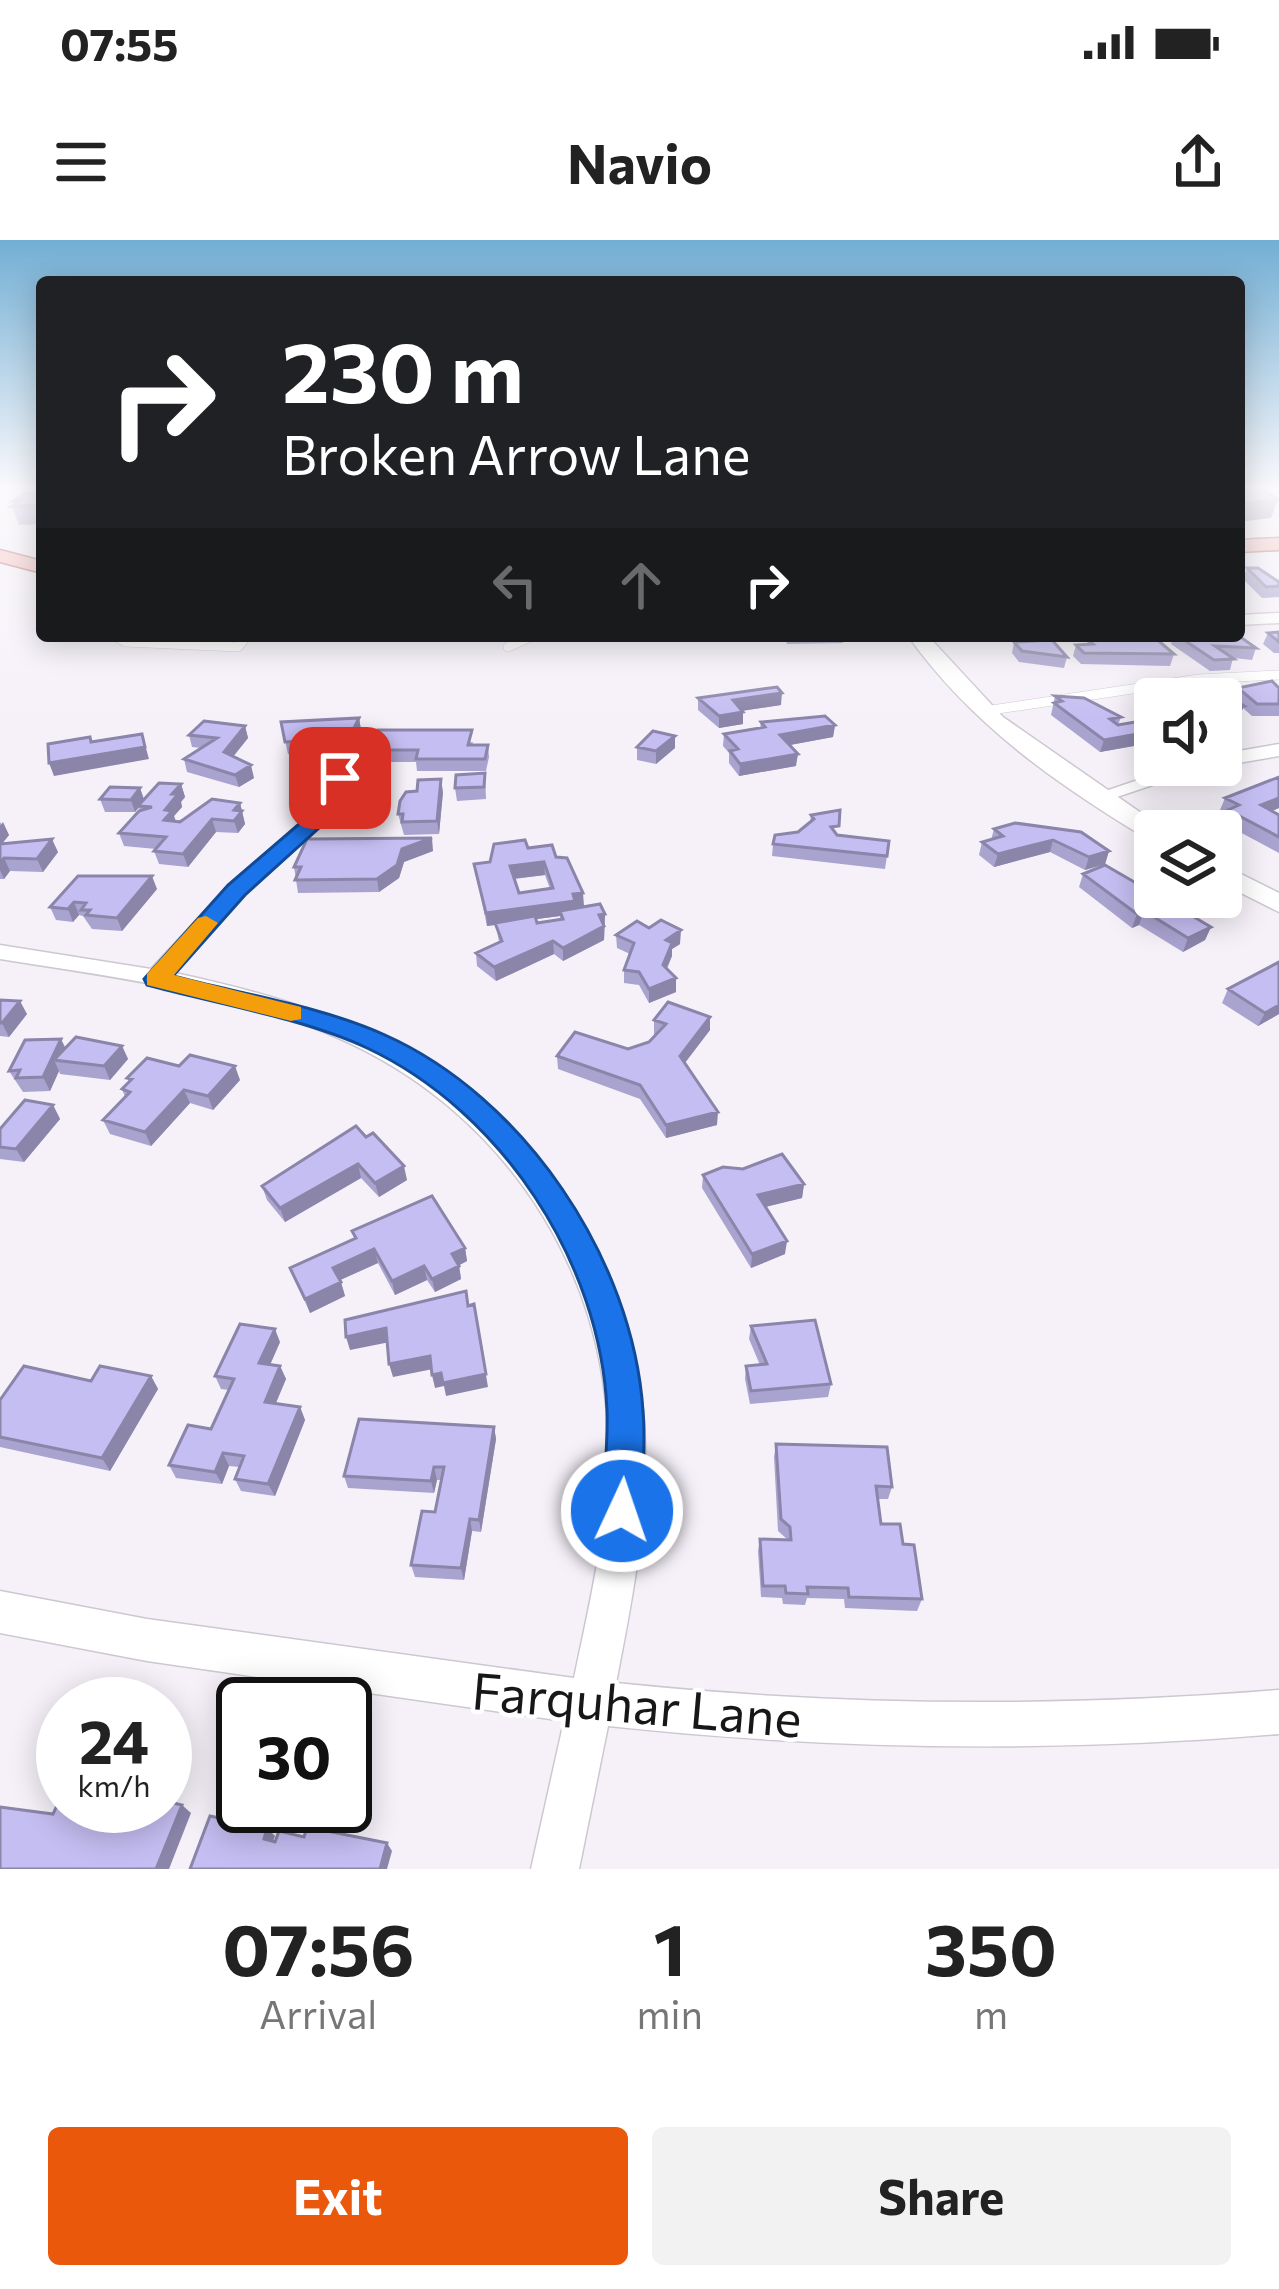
<!DOCTYPE html>
<html lang="en">
<head>
<meta charset="utf-8">
<style>
	:root { --surface:#fff; --page:#f2f2f2; --text:#222; --muted:#767676; --accent:#ea580c }
	body { margin:0; font-family:Commissioner,sans-serif; background:var(--page); color:var(--text); height:100vh; display:flex; flex-direction:column; font-size:45px; white-space:nowrap }
	* { box-sizing:border-box; margin:0 }
	p { font-size:39px; color:var(--muted) }
	.icon { flex:none; width:66px; height:66px; fill:none; stroke:currentColor; stroke-width:2; stroke-linecap:round; stroke-linejoin:round }
	.map { position:relative; height:1629px; overflow:hidden }
	.details { display:flex; flex-direction:column; background:var(--surface); flex:1 }
	.details>* { flex:none }
	.top-card { position:absolute; left:36px; top:36px; width:1209px; height:366px; border-radius:12px; box-shadow:0 6px 30px #0003; background:#202124; color:#fff; overflow:hidden }
	.controls { position:absolute; left:1134px; top:438px; display:grid; gap:24px }
	.controls a { display:grid; place-items:center; width:108px; height:108px; border-radius:12px; background:var(--surface); box-shadow:0 6px 30px #0003; font-size:60px }
	.speed { position:absolute; left:36px; top:1437px; display:flex; gap:24px; font-size:60px; font-weight:700; text-align:center }
	.speed>* { display:grid; place-content:center; width:156px; height:156px; border-radius:50%; background:var(--surface); box-shadow:0 6px 30px #0003; line-height:1 }
	.speed small { font-size:30px; font-weight:400 }
	.speed .limit { border:6px solid #111; border-radius:18px; background:#fff; color:#111 }
	.pin { position:absolute; display:grid; place-items:center; width:102px; height:102px; color:#fff; margin:-51px; border-radius:24px; box-shadow:0 6px 18px #0006 }
	.me { position:absolute; width:132px; margin:-66px; rotate:3deg; stroke-linejoin:round; filter:drop-shadow(0 0 9px #0008) }
	.turn { display:flex; align-items:center; gap:42px; height:252px; padding:0 48px; font-size:54px }
	.turn .icon { width:156px; height:156px; stroke-width:2.5 }
	.turn b { display:block; font-size:84px; line-height:102px }
	.lanes { display:flex; align-items:center; height:114px; padding:0 48px; background:#0003; justify-content:center; gap:60px; direction:ltr }
	.lanes .off { opacity:.35 }
	.eta { display:flex; justify-content:space-evenly; align-items:center; height:204px; text-align:center }
	.eta b { font-size:72px; font-weight:700; line-height:84px }
	.cta { display:flex; gap:24px; margin-top:auto; padding:24px 48px }
	.cta a { flex:1; height:138px; border-radius:12px; background:var(--accent); color:#fff; font-size:48px; font-weight:700; line-height:138px; text-align:center }
	.cta a+a { background:var(--page); color:var(--text) }
	.status { display:flex; justify-content:space-between; align-items:center; height:84px; padding:0 60px; background:var(--surface); direction:ltr }
	.status svg { height:33px; fill:currentColor }
	header { display:flex; justify-content:space-between; align-items:center; height:156px; padding:0 48px; background:var(--surface); font-size:54px; font-weight:700 }
	.map>svg:first-child { display:block }
	.lines { fill:none; stroke-linecap:round; stroke-linejoin:round }
	.service-far1-casing { stroke:#cdc8d0; stroke-width:9 }
	.service-casing { stroke:#cdc8d0; stroke-width:10 }
	.minor-casing { stroke:#cdc8d0; stroke-width:3 }
	.tertiary-casing { stroke:#cdc8d0; stroke-width:3 }
	.primary-casing { stroke:#a35a55; stroke-width:3 }
	.service-far1 { stroke:#fff; stroke-width:8 }
	.service { stroke:#fff; stroke-width:9 }
	.minor { fill:#fff; fill-rule:evenodd }
	.tertiary { fill:#fff; fill-rule:evenodd }
	.primary { fill:#f5b2ad; fill-rule:evenodd }
	.wall { fill:#a9a3d0; fill-rule:evenodd }
	.shaded-wall { fill:#8a85a9 }
	.building { fill:#c5bef2; stroke:#8a85a9; stroke-width:3; fill-rule:evenodd }
	.route { fill:#1a73e8; stroke:#114b97; stroke-width:3 }
	.slow { fill:#f59e0b }
	.labels { text-anchor:middle; dominant-baseline:central; stroke-width:9; stroke-linejoin:round; paint-order:stroke }
	.near-street-label { font-size:51px; fill:#171618; stroke:#fff }
</style>
</head>
<body>
<div class="status"><b>07:55</b><svg viewBox="0 0 49 12"><path d="M0 12V9h3v3zM5 12V6h3v6zM10 12V3h3v9zM15 12V0h3v12zM26 1h20v11H26zM47 4h2v5h-2z"/></svg></div>
<header><svg class="icon" aria-label="menu" viewBox="0 0 24 24"><path d="M4 6h16M4 12h16M4 18h16"/></svg>Navio<svg class="icon" aria-label="share" viewBox="0 0 24 24"><path d="M12 15V3M7 8l5-5 5 5M5 13v7h14v-7"/></svg></header>
<div class="map">
<svg width="1279" height="1629" viewBox="0 0 1279 1629">
	<rect width="100%" height="100%" fill="#f6f1f9"/>
	<g class="lines">
		<!-- service-far1 casing -->
		<g class="service-far1-casing">
			<path id="service-far1" d="M1239 250 1251 249"/>
		</g>
		<!-- service casing -->
		<g class="service-casing">
			<path id="service" d="M115 396 125 402 238 407 247 396
				M508 407 533 396
				M985 471 1199 439 1279 435"/>
		</g>
		<!-- minor casing -->
		<g class="minor-casing">
			<path id="minor" d="M1267 249H1279V257Z
				M1279 373V383L1239 385V375Z
				M1279 504V516L1221 526 1218 525 1221 514Z
				M1182 525H1212L1105 561H1091L1088 557Z
				M340 532 350 538 320 587 245 655 175 733C324 765 456 811 552 935 566 953 576 977 588 998 623 1062 644 1134 645 1207 647 1286 631 1366 616 1443 837 1466 1057 1468 1279 1450V1494C1054 1513 832 1510 608 1486L579 1629H531L564 1481 147 1421 0 1393V1351L147 1379 574 1438C590 1362 609 1282 608 1204 607 1026 499 867 336 797 230 751 113 737 0 719V705L151 729 229 645 305 579 333 534Z"/>
		</g>
		<!-- tertiary casing -->
		<g class="tertiary-casing">
			<path id="tertiary" d="M908 396H928L1003 477 1167 591H1155V601L1146 598C1055 543 971 484 908 396Z
				M1221 624 1279 653V672L1221 643Z"/>
		</g>
		<!-- primary casing -->
		<g class="primary-casing">
			<path id="primary" d="M1279 298V310L1239 312V300Z
				M0 310 42 321V333L0 322Z"/>
		</g>
		<!-- service-far1 -->
		<use href="#service-far1" class="service-far1"/>
		<!-- service -->
		<use href="#service" class="service"/>
		<!-- minor -->
		<use href="#minor" class="minor"/>
		<!-- tertiary -->
		<use href="#tertiary" class="tertiary"/>
		<!-- primary -->
		<use href="#primary" class="primary"/>
	</g>
	<!-- wall -->
	<path class="wall" d="M42 254V284L19 285 12 266 14 264 13 261Z
		M1247 328 1279 342V357L1262 358 1243 339Z
		M1279 392V413H1274L1263 404 1268 393Z
		M270 396H345L271 400Z
		M784 396H844L843 403 787 404Z
		M1173 396H1239L1256 408 1252 420 1233 418 1230 430 1210 431 1171 404Z
		M1088 400 1174 414 1170 426 1081 424 1073 416 1076 405 1087 404Z
		M1014 402 1067 417 1064 428 1019 422 1012 413Z
		M1238 448H1279V476H1252L1243 468 1239 477 1221 481V459H1233Z
		M1055 456 1121 477 1118 485 1145 504 1100 512 1051 475Z
		M698 458 781 465 742 471 743 484 719 488 698 470Z
		M359 478 361 490 351 510 288 514 281 482Z
		M761 482 835 485 833 497 790 505 796 526 739 536 729 523V513L723 506 724 494 760 488Z
		M245 486 248 498 233 517 254 538 239 547 187 532 184 519 201 508 192 507 189 495Z
		M473 502 472 505H488L489 517 486 531H417L416 522H373L371 510Z
		M637 507 675 508 656 524 637 520Z
		M485 533 486 559 457 561 455 548Z
		M1279 537V568L1272 571 1279 575V613L1223 583 1226 574 1220 570 1225 558Z
		M181 544 185 557 181 562 182 567 174 576 176 581 240 563 245 584 238 593 216 592 188 627 159 624 154 611 156 609 124 606 119 593 140 571 139 568 135 572H105L100 559 140 548 144 559Z
		M443 552 439 594 404 595 398 574Z
		M811 575 837 595 887 616 885 629 772 616 773 604 798 592 810 582Z
		M0 582 9 595 2 604 58 612 43 632 10 631 4 639H0Z
		M994 589 1109 611 1105 624 1085 630 1050 612 994 627 979 615 982 602 991 600Z
		M528 608 556 617 584 666 575 668 605 674 604 700 563 721 554 714 496 741 477 726 476 713 499 702 496 685 487 686 474 624 490 622ZM545 635 550 649 519 653 514 639ZM560 676V679L537 683 536 679Z
		M433 611 404 622 399 638 379 652 298 653 294 627Z
		M1083 634 1211 687 1205 700 1183 712 1139 685 1132 688 1079 647Z
		M78 636 157 649 122 691 92 689 83 676 79 675 73 682 56 680 50 667Z
		M616 695 680 704 672 709V716L667 729 676 752 649 763 639 745 624 743V730L630 714 617 708Z
		M1279 722V774L1258 786 1222 763 1228 749Z
		M0 760 27 774 9 797 0 796Z
		M710 777V790L685 823 717 885 666 898 640 859 558 829 557 816 628 809 649 802 656 794H654V780Z
		M122 806 128 819 110 840 60 834 59 831 50 851 23 852 9 831 66 808Z
		M127 838 240 840 213 870 190 863 151 906 110 894 103 880 125 857 122 849 129 842Z
		M53 865 60 879 24 922 0 919V889Z
		M356 886 407 940 379 957 361 938 285 982 267 960 262 946Z
		M703 935 804 944 802 958 765 967 785 1014 751 1028 702 948Z
		M352 991 465 1008 467 1021 459 1025 461 1039 435 1052 427 1040 395 1055 378 1023 340 1040 345 1056 310 1073 290 1028 354 999Z
		M751 1086 831 1144 828 1157 750 1164 745 1139 746 1126 760 1125 749 1099Z
		M280 1102 270 1125 280 1126 286 1139 275 1164 300 1167 305 1180 275 1256 241 1251 235 1239 240 1227 229 1226 222 1244 176 1238 169 1225 211 1189 229 1150 221 1149 215 1136Z
		M151 1136 158 1149 110 1231 0 1207V1160L91 1141Z
		M494 1187 496 1199 481 1292 472 1291 464 1340 415 1337 411 1325 435 1272 441 1240H437L434 1253 348 1248 344 1236Z
		M776 1204 892 1247 888 1259H877L881 1284 903 1304 922 1359 917 1371 845 1368 844 1359 807 1358 805 1365 783 1364 782 1358 761 1357 758 1311 760 1299 788 1300 778 1291 774 1217Z"/>
	<!-- shaded-wall -->
	<path class="shaded-wall" d="M1278 259 1271 278 1239 282V264Z
		M782 453 781 465 733 472V460Z
		M1244 466 1239 477 1221 481V470Z
		M743 472V484L719 488V476Z
		M359 478 361 490 351 510 349 498Z
		M835 485 833 497 779 507 780 495Z
		M245 486 248 498 227 524 224 512Z
		M1149 492 1145 504 1100 512 1104 500Z
		M142 494 149 519 54 536 49 523Z
		M675 496V508L656 524V511Z
		M798 514 796 526 739 536 740 524Z
		M251 525 254 538 239 547 235 535Z
		M441 539 443 552 439 594 437 581Z
		M181 544 185 557 181 562 182 567 174 576 176 583 164 580 165 570 172 554Z
		M140 548 144 560 135 572 131 560Z
		M1279 558V568L1255 578 1261 565Z
		M240 563 245 584 238 593 234 581V570Z
		M212 579 216 592 188 627 183 614Z
		M3 582 9 595 0 606V586Z
		M432 598 433 611 404 622 399 638 379 652 377 639 402 609Z
		M52 599 58 612 43 632 37 619Z
		M1053 600 1050 612 994 627 998 614Z
		M1109 611 1105 624 1085 630 1089 617Z
		M4 618 10 631 4 639 0 630V623Z
		M544 622 545 635 511 639 510 626Z
		M152 636 157 649 122 691 117 678Z
		M583 653 584 666 575 667V674L560 671V676L487 686 486 673Z
		M74 662 79 675 73 682 68 669Z
		M1144 671 1139 685 1132 688 1137 674Z
		M605 674 604 700 563 721V708L599 675Z
		M1211 687 1205 700 1183 712 1188 698Z
		M681 690 680 704 672 709V716L662 738 666 700Z
		M553 701 554 714 496 741 494 727Z
		M676 738V752L649 763V749Z
		M20 761 27 774 9 797 2 783Z
		M1279 765V774L1258 786 1265 773Z
		M710 777V790L680 829V816Z
		M61 799 68 813 54 820 59 831 50 851 43 837Z
		M122 806 128 819 110 840 104 826Z
		M235 826 240 840 213 870 208 856Z
		M184 850 190 863 151 906 145 892Z
		M53 865 60 879 24 922 16 909Z
		M718 872 717 885 666 898V885Z
		M358 924 361 938 285 982 280 968Z
		M404 926 407 940 379 957 375 943Z
		M804 944 802 958 757 969 758 955Z
		M787 1001 785 1014 751 1028 752 1014Z
		M465 1008 467 1021 454 1028 452 1014Z
		M374 1009 378 1023 338 1041 333 1028Z
		M424 1026 427 1040 395 1055 392 1041Z
		M459 1026 461 1039 435 1052 432 1039Z
		M341 1042 345 1056 310 1073 305 1059Z
		M474 1064 488 1147 446 1156 444 1146 435 1148 432 1135Z
		M386 1088 390 1102 350 1110 346 1097Z
		M275 1089 280 1102 265 1136 259 1123Z
		M430 1116 433 1129 393 1137 389 1124Z
		M280 1126 286 1139 271 1175 265 1162Z
		M151 1136 158 1149 110 1231 102 1218Z
		M300 1167 305 1180 275 1256 268 1244Z
		M494 1187 496 1199 481 1292 479 1280Z
		M223 1213 229 1226 222 1244 215 1232Z
		M434 1227 437 1240 434 1253 431 1241Z
		M470 1279 472 1291 464 1340 461 1328Z
		M182 1565 191 1573 169 1629H156Z
		M267 1588 275 1596 271 1607 264 1599Z
		M387 1603 392 1611 387 1629H380Z"/>
	<!-- building -->
	<path class="building" d="M1263 250 1278 259 1239 264V251Z
		M26 253 42 254V265L12 266 20 261H13Z
		M1247 328H1258L1279 342V346L1266 347Z
		M1279 392V402L1268 393Z
		M1131 396H1153L1174 414 1084 413 1076 405 1093 404 1088 400Z
		M1178 396H1239L1256 408 1215 406 1234 419 1214 420Z
		M1052 400 1067 417 1022 411 1014 402Z
		M1272 441 1279 448V464H1257L1238 448Z
		M777 447 782 453 733 460 743 472 719 476 698 458Z
		M1201 454 1230 457 1244 466 1221 470V459L1175 458Z
		M1055 456 1084 458 1121 477 1110 479 1118 485 1135 482 1149 492 1104 500 1054 463 1062 461Z
		M825 476 835 485 780 495 798 514 740 524 730 511 738 509 724 494 765 487 761 482Z
		M359 478 349 498 285 502 281 482Z
		M204 481 245 486 224 512 251 525 235 535 184 519 217 498 189 495Z
		M378 490H472L468 505H488L485 519H416L418 510H371Z
		M653 491 675 496 656 511 637 507Z
		M142 494 145 507 49 523 48 504 90 497 91 502Z
		M485 533 484 547 455 548 456 535Z
		M1279 537V558L1261 565 1279 575V597L1228 570 1239 565 1225 558Z
		M441 539 437 581 402 582 403 574H398L400 561 406 552 417 551 418 540Z
		M159 543 181 544 172 554H178L165 570 172 571 164 580 180 582 212 559 240 563 234 570 242 571 234 581 212 579 183 614 154 611 166 597 119 593 139 571 152 567 138 566Z
		M110 547 140 548 131 560 100 559Z
		M840 570 839 586 831 587 837 595 889 601 887 616 773 604 775 595 798 592 814 579 811 575Z
		M1015 583 1081 592 1109 611 1089 617 1053 600 998 614 982 602 1003 596 994 589Z
		M432 598 402 609 397 625 377 639 295 640 301 627H294L307 599Z
		M52 599 37 619 4 618 0 623V604Z
		M525 600 528 608 552 605 556 617 567 618 583 653 573 654 575 661 486 673 474 624 490 622 494 604ZM544 622 553 648 519 653 510 626Z
		M1105 625 1155 654V657H1160L1211 687 1188 698 1144 671 1137 674 1083 634Z
		M78 636H152L117 678 86 675 90 670H81L86 663 74 662 68 669 50 667Z
		M600 664 605 674 599 675 604 686 563 708 553 701 494 727 476 713 502 701 495 683 535 676 537 683 563 679 560 671Z
		M661 680 681 690 666 700 672 703 663 725 676 738 649 749 639 732 624 730 634 703 616 695 637 681 649 688Z
		M1279 722V765L1265 773 1228 749Z
		M0 760 20 761 2 783H0Z
		M668 762 710 777 680 816 718 872 666 885 640 845 557 816 575 792 628 809 649 802 666 784 654 780Z
		M76 797 122 806 104 826 54 820Z
		M61 799 43 837 16 838 20 830 9 831 25 800Z
		M190 815 235 826 208 856 184 850 145 892 103 880 130 852 122 849 132 839 127 838 147 818 179 826Z
		M25 860 53 865 16 909 0 907V889Z
		M356 886 366 897 373 893 404 926 375 943 358 924 280 968 262 946Z
		M782 914 804 944 758 955 787 1001 752 1014 703 935 723 927 743 929Z
		M432 956 465 1008 452 1014 459 1026 432 1039 424 1026 392 1041 374 1009 333 1028 341 1042 305 1059 290 1028 356 998 352 991Z
		M466 1051 468 1066 474 1064 486 1134 443 1143 441 1133 432 1135 430 1116 389 1124 386 1088 346 1097 345 1080Z
		M815 1080 831 1144 751 1151 746 1126 767 1124 751 1086Z
		M240 1084 275 1089 259 1123 280 1126 265 1162 300 1167 268 1244 235 1239 244 1216 223 1213 215 1232 169 1225 188 1185 211 1189 234 1139 215 1136Z
		M24 1126 91 1141 100 1126 151 1136 102 1218 0 1197V1160Z
		M359 1179 494 1187 479 1280 470 1279 461 1328 411 1325 422 1271 435 1272 444 1227H434L431 1241 344 1236Z
		M776 1204 887 1207 892 1247 876 1246 881 1284H900L903 1304 914 1305 922 1359 849 1357 848 1348 807 1347 808 1354 786 1353 785 1346H763L760 1299 791 1300 790 1287 781 1279Z
		M63 1552V1566H165V1561L182 1565 156 1629H0V1567L53 1574Z
		M210 1576 267 1588 264 1599 275 1602 279 1591 304 1597 307 1587 387 1603 380 1629H190Z"/>
	<!-- sky -->
	<linearGradient id="sky" x2="0" y2="1"><stop stop-color="#72aed4"/><stop offset="0.52" stop-color="#fbf9fc"/><stop offset="1" stop-color="#fbf9fc" stop-opacity="0"/></linearGradient>
	<rect width="1279" height="477" fill="url(#sky)"/>
	<!-- route -->
	<path class="route" d="M333 534 350 538 320 587 245 655 173 736C242 754 321 766 385 795 524 857 633 1019 643 1171 646 1204 642 1238 642 1271L636 1285 622 1291 608 1285 603 1271C604 1238 608 1204 607 1171 601 1022 501 871 367 808 306 779 214 763 147 745L144 739 228 645 305 579Z"/>
	<!-- slow -->
	<path class="slow" d="M206 676 218 683 174 735 301 767V779L291 781 147 745V734L198 678Z"/>
	<g class="labels">
		<!-- near-street labels -->
		<g class="near-street-label">
			<text transform="translate(637 1463) rotate(5)">Farquhar Lane</text>
		</g>
	</g>
</svg>
<div class="controls">
<a><svg class="icon" aria-label="sound" viewBox="0 0 24 24"><path d="M4 9h4l5-4v14l-5-4H4zM17 9q2 3 0 6"/></svg></a>
<a><svg class="icon" aria-label="layers" viewBox="0 0 24 24"><path d="M12 4l9 5-9 5-9-5zM3 14l9 5 9-5"/></svg></a>
</div>
<div class="speed"><div>24<small>km/h</small></div><div class="limit">30</div></div>
<div class="pin" style="left:340px;top:538px;background:#d93025"><svg class="icon" aria-label="arrive" viewBox="0 0 24 24"><path d="M6 21V4h12l-3 4 3 4H6"/></svg></div>
<svg class="me" style="left:622px;top:1271px" viewBox="-20 -20 40 40"><circle r="17" fill="#1a73e8" stroke="#fff" stroke-width="3"/><path d="M0-11L8 9 0 5-8 9z" fill="#fff"/></svg>
<div class="top-card">
<div class="turn"><svg class="icon" aria-label="right" viewBox="0 0 24 24"><path d="M7 20v-9h11M14 6l5 5-5 5"/></svg><div><b>230 m</b>Broken Arrow Lane</div></div>
<div class="lanes"><svg class="icon off" aria-label="left" viewBox="0 0 24 24"><path d="M17 20v-9H6M10 6l-5 5 5 5"/></svg><svg class="icon off" aria-label="ahead" viewBox="0 0 24 24"><path d="M12 20V5M6 11l6-6 6 6"/></svg><svg class="icon" aria-label="right" viewBox="0 0 24 24"><path d="M7 20v-9h11M14 6l5 5-5 5"/></svg></div>
</div>
</div>
<section class="details">
<div class="eta">
<div><b>07:56</b><p>Arrival</p></div>
<div><b>1</b><p>min</p></div>
<div><b>350</b><p>m</p></div>
</div>
<div class="cta"><a>Exit</a><a>Share</a></div>
</section>
</body>
</html>
